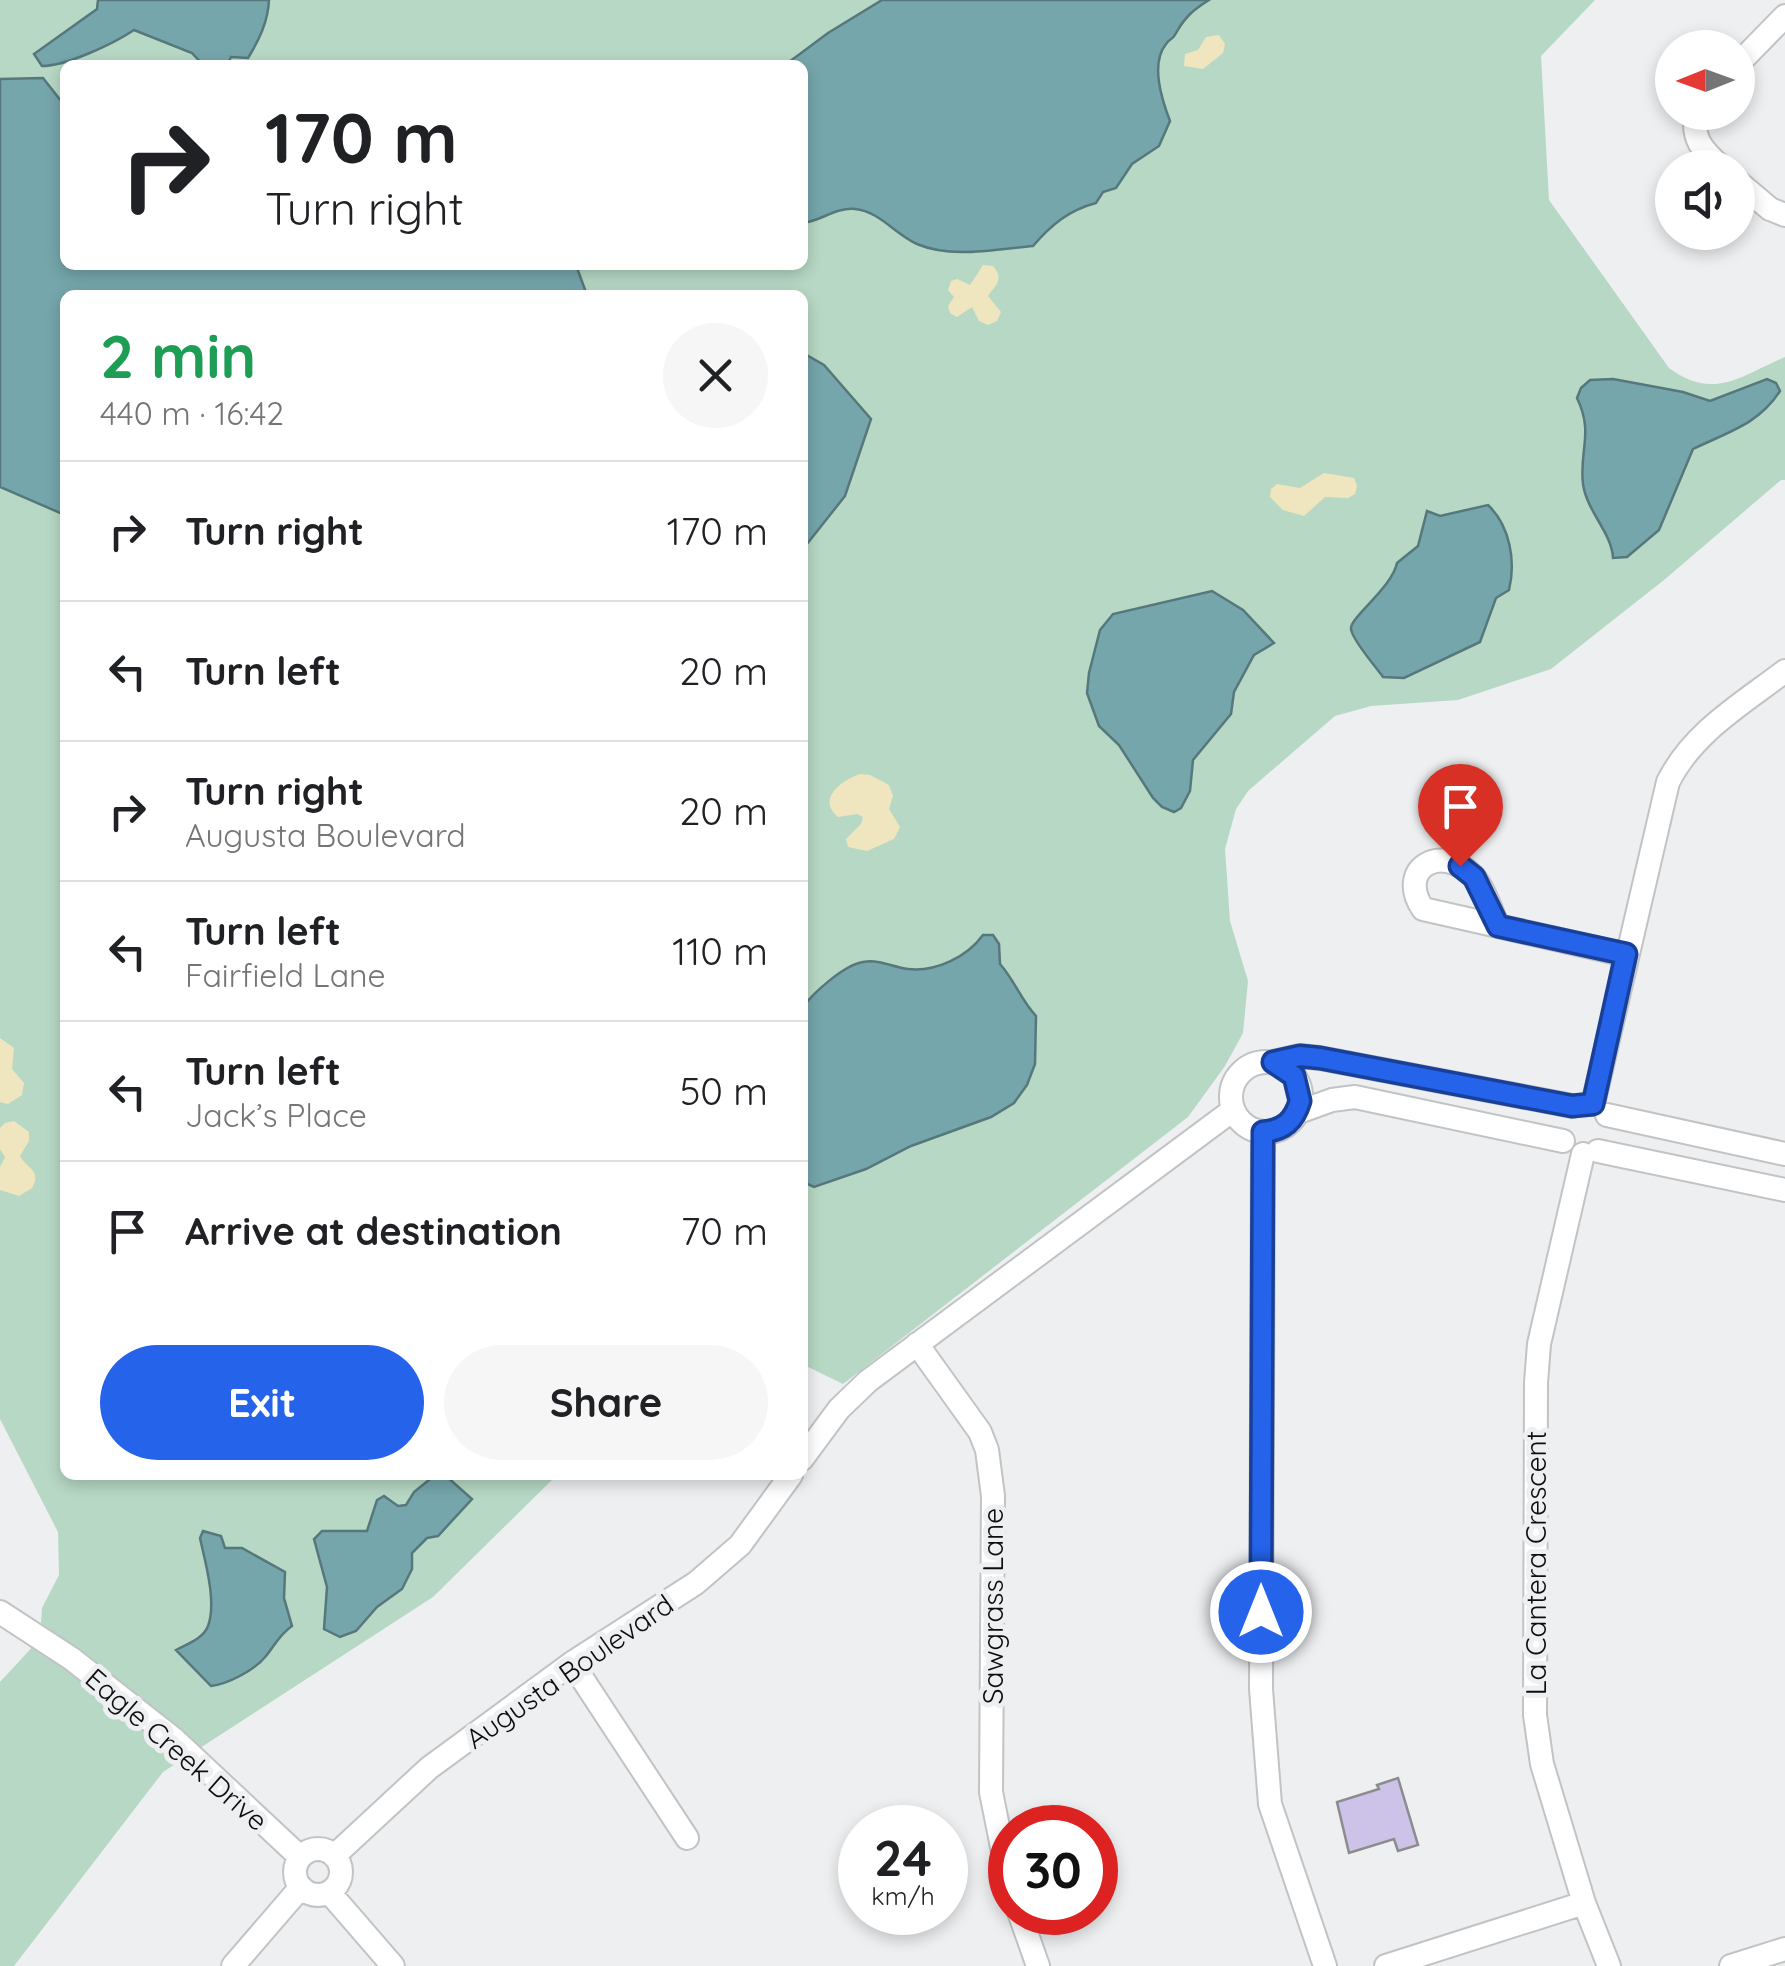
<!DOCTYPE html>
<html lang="en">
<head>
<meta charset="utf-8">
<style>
	:root { --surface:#fff; --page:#f6f6f6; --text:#202124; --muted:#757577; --line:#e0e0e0; --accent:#2563eb }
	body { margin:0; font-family:Quicksand,sans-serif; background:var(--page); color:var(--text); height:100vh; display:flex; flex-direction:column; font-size:38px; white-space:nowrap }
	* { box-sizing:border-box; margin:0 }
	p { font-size:32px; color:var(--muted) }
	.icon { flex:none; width:55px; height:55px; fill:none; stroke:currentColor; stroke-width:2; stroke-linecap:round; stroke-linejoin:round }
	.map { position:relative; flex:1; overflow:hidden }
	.sheet { position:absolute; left:60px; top:290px; width:748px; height:1190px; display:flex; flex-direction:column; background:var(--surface); border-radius:15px; box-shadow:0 5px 15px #0003 }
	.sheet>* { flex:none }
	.hud { position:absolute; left:60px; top:60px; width:748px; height:210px; border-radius:15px; box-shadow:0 5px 15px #0003; background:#fff; color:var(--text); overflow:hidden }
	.needle { width:65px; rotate:269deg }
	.tools { position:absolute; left:1655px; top:30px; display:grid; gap:20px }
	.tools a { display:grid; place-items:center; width:100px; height:100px; border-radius:50%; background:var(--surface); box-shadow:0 5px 15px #0003; font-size:50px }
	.speed { position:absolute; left:838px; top:1805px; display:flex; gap:20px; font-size:50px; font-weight:700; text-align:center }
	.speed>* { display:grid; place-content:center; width:130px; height:130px; border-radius:50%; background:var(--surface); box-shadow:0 5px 15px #0003; line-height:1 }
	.speed small { font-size:25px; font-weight:400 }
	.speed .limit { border:15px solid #d22; background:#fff; color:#111 }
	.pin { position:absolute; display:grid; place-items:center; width:85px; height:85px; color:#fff; margin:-102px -42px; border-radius:50% 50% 50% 0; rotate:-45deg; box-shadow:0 0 10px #0007 }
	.pin .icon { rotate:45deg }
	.me { position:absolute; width:110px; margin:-55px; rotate:0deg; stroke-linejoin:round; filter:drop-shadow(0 0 8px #0008) }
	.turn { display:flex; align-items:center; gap:35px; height:210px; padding:0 40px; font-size:45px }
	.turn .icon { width:130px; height:130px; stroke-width:2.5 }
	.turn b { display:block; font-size:70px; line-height:85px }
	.round { display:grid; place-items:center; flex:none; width:105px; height:105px; border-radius:52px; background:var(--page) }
	.summary { display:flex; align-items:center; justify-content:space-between; height:170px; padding:0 40px }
	h1 { font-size:60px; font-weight:800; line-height:75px; color:#1e9e55 }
	.action { display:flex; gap:20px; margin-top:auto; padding:20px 40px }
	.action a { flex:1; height:115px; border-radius:60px; background:var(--accent); color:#fff; font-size:40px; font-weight:800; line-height:115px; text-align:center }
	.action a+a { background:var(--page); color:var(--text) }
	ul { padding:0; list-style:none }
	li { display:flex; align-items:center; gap:30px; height:140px; padding:0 40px; border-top:2px solid var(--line) }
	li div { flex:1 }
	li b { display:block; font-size:38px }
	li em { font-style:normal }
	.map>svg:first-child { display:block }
	.green { fill:#b7d8c4; fill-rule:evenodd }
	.sand { fill:#efe6c0 }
	.water { fill:#75a6ab; stroke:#56787c; stroke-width:2.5 }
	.building { fill:#cdc2e7; stroke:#8c8b8d; stroke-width:2.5 }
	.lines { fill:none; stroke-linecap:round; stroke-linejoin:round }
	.street-casing { stroke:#c1c3c5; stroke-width:26 }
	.street { stroke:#fff; stroke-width:22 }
	.route-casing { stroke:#184099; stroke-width:25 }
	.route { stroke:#2563eb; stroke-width:18 }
	.labels { text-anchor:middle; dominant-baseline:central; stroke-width:10; stroke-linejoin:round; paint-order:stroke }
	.street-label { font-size:28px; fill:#0d0d0e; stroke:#edeff1 }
</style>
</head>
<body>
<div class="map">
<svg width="1785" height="1966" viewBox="0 0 1785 1966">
	<rect width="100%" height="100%" fill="#edeff1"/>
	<!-- green -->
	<path class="green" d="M0 0H1595L1541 56 1549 200 1669 368C1714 401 1740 376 1785 357V480H1781L1664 580 1551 669 1458 700 1371 706 1335 716 1248 791 1236 809 1225 849 1230 921 1248 981 1243 1033 1225 1066 1188 1117 843 1384 802 1364V295H65V1475H557L433 1597 163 1772 14 1966H0V1682L49 1629 41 1623 42 1608 59 1575 58 1532 0 1419ZM65 65H802V265H65Z"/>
	<!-- sand -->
	<path class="sand" d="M1219 35 1225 44 1223 53 1203 69 1184 66 1185 54 1198 50 1206 37Z
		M983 265 993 266C1005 280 995 285 988 296L1001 312 997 321 988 325 979 321 972 307 957 317 950 313 948 306 954 297 948 290 951 281 957 279 970 285Z
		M1324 473 1354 478 1357 486 1355 494 1348 498 1325 497 1304 516 1283 510 1270 497 1271 489 1277 484 1300 488Z
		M860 774 870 775 889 785 893 796 889 809 900 827 894 839 867 851 848 847 846 839 861 824 863 817 857 814 838 817C816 799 842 780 860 774Z
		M0 1038 14 1048 12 1069 24 1083 22 1095 8 1104 0 1102Z
		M14 1121 29 1132V1141L20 1156C27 1169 42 1170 32 1188L19 1196 0 1190V1167L5 1157 0 1149V1128L5 1123Z"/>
	<!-- water -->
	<path class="water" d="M98 0H269C268 22 259 40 248 58L231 57 227 65H203L192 53 134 30C113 44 66 66 42 66L34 54 97 9Z
		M882 0H1209C1193 10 1185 17 1176 33 1171 42 1172 36 1166 44 1150 64 1162 100 1170 121L1159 146 1132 164 1116 188 1103 192 1096 203C1069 210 1051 225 1033 246 996 249 952 259 917 244 896 235 879 211 855 209 836 207 821 221 803 223L802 65H785L828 33Z
		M43 78 65 106V265H576L587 295H65V515L0 487V79Z
		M803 353 824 365 871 419 845 496 803 549Z
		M1613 379 1683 392 1710 401 1767 379 1776 383 1780 391C1759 424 1728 432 1693 449L1659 530 1627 557 1613 558C1612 533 1587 512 1583 484 1579 450 1594 433 1577 398L1581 388 1590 380Z
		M1488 505C1510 526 1516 561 1509 590L1496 598 1480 642 1404 678 1383 677C1376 667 1352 640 1351 629 1349 618 1392 588 1397 563L1418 546 1427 511 1440 516Z
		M1212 591 1243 610 1274 643 1254 655 1234 692 1231 714 1193 760 1190 791 1181 808 1174 812 1162 807 1153 798 1119 745 1099 726 1087 693 1089 673 1100 630 1113 614Z
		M983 935H993L999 944 1000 964C1015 981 1021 1000 1036 1016L1035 1064 1027 1085 1014 1103 991 1117 911 1146 866 1169 814 1187 803 1182V1007C813 993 844 965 863 962 880 959 892 967 908 969 936 972 967 957 983 935Z
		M435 1475H445L472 1499 438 1536 427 1538 412 1553V1569L402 1589 377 1607 356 1631 340 1637 324 1629 327 1587 314 1539 322 1531H367L377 1500 384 1496 398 1506 406 1505 414 1492Z
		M203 1531 221 1536 225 1548H242L285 1572 284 1598 292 1626C280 1634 275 1645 266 1656 255 1670 228 1684 211 1686L176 1650C187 1644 203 1639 208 1626 217 1602 205 1561 200 1538Z"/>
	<!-- building -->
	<path class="building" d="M1398 1778 1418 1845 1398 1851 1394 1839 1349 1853 1337 1802 1379 1789 1377 1785Z"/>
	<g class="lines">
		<!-- street casing -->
		<g class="street-casing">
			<path id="street" d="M1738 64 1785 16
				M1697 112C1690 138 1703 151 1722 168
				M1738 182 1770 209 1785 215
				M1498 926C1491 911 1484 888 1473 876 1441 842 1396 869 1423 909L1626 955
				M1273 1062 1300 1056 1320 1058 1572 1106
				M1231 1097a35 35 0 1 1 70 0a35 35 0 1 1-70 0Z
				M1593 1104 1668 782C1693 732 1742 704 1785 671
				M1296 1113 1332 1100 1355 1097 1563 1141
				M1607 1115 1785 1154
				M1263 1132 1261 1689 1270 1804 1325 1966
				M1598 1151 1785 1190
				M1583 1154 1539 1344 1536 1383 1535 1715 1542 1764 1584 1903 1609 1966
				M917 1344 980 1432 987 1450 993 1496 991 1792 1010 1887
				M802 1459 839 1409 868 1381 1233 1110
				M0 1612 72 1659 175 1740 300 1857
				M572 1663 687 1838
				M295 1872a23 23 0 1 1 46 0a23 23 0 1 1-46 0Z
				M334 1856 429 1768 572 1663 696 1583 740 1545 791 1475
				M329 1892 393 1966
				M1019 1912 1038 1966
				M233 1966 301 1887
				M1386 1966 1584 1903
				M1731 1966 1785 1949"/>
		</g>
		<!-- street -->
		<use href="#street" class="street"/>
	</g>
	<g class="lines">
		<!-- route casing -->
		<g class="route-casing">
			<path id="route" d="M1261 1612 1263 1132C1284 1130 1294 1121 1300 1101L1294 1076 1273 1062 1300 1056 1320 1058 1572 1106 1593 1104 1626 954 1498 926 1474 877 1460 866"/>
		</g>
		<!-- route -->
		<use href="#route" class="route"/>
	</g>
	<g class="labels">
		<!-- street labels -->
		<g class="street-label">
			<text transform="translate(1535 1563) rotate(-90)">La Cantera Crescent</text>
			<text transform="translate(992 1606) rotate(-90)">Sawgrass Lane</text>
			<text transform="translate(569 1671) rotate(-35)">Augusta Boulevard</text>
			<text transform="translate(177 1749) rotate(41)">Eagle Creek Drive</text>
		</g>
	</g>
</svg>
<div class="tools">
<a><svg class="needle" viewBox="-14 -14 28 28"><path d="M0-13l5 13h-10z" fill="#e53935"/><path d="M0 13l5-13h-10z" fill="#757577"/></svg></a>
<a><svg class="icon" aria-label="sound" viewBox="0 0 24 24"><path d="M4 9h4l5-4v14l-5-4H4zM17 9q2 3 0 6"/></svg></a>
</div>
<div class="speed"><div>24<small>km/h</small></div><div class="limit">30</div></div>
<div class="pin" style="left:1460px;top:866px;background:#d93025"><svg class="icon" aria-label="arrive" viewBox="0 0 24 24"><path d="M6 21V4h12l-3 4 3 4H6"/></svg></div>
<svg class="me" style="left:1261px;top:1612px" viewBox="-20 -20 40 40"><circle r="17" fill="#2563eb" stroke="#fff" stroke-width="3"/><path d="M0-11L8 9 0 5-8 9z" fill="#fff"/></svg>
<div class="hud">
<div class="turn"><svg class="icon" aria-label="right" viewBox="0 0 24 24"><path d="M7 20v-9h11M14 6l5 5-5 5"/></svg><div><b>170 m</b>Turn right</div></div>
</div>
<section class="sheet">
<div class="summary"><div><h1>2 min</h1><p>440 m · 16:42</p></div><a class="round"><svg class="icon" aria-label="close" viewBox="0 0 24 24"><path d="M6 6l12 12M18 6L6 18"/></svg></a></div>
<ul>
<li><svg class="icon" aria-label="right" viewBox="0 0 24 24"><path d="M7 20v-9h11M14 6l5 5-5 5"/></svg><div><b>Turn right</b></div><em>170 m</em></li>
<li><svg class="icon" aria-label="left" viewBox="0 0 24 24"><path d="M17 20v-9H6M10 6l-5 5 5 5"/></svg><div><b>Turn left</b></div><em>20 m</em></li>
<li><svg class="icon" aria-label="right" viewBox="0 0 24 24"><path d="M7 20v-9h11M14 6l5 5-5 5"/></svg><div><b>Turn right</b><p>Augusta Boulevard</p></div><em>20 m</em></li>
<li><svg class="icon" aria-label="left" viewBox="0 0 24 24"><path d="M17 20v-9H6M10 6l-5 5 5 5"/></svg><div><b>Turn left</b><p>Fairfield Lane</p></div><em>110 m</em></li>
<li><svg class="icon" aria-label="left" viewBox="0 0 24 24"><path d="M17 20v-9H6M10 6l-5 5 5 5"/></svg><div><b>Turn left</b><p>Jack’s Place</p></div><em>50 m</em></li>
<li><svg class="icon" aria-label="arrive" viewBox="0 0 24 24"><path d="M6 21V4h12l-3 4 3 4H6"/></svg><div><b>Arrive at destination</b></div><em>70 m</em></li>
</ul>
<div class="action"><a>Exit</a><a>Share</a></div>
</section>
</div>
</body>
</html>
